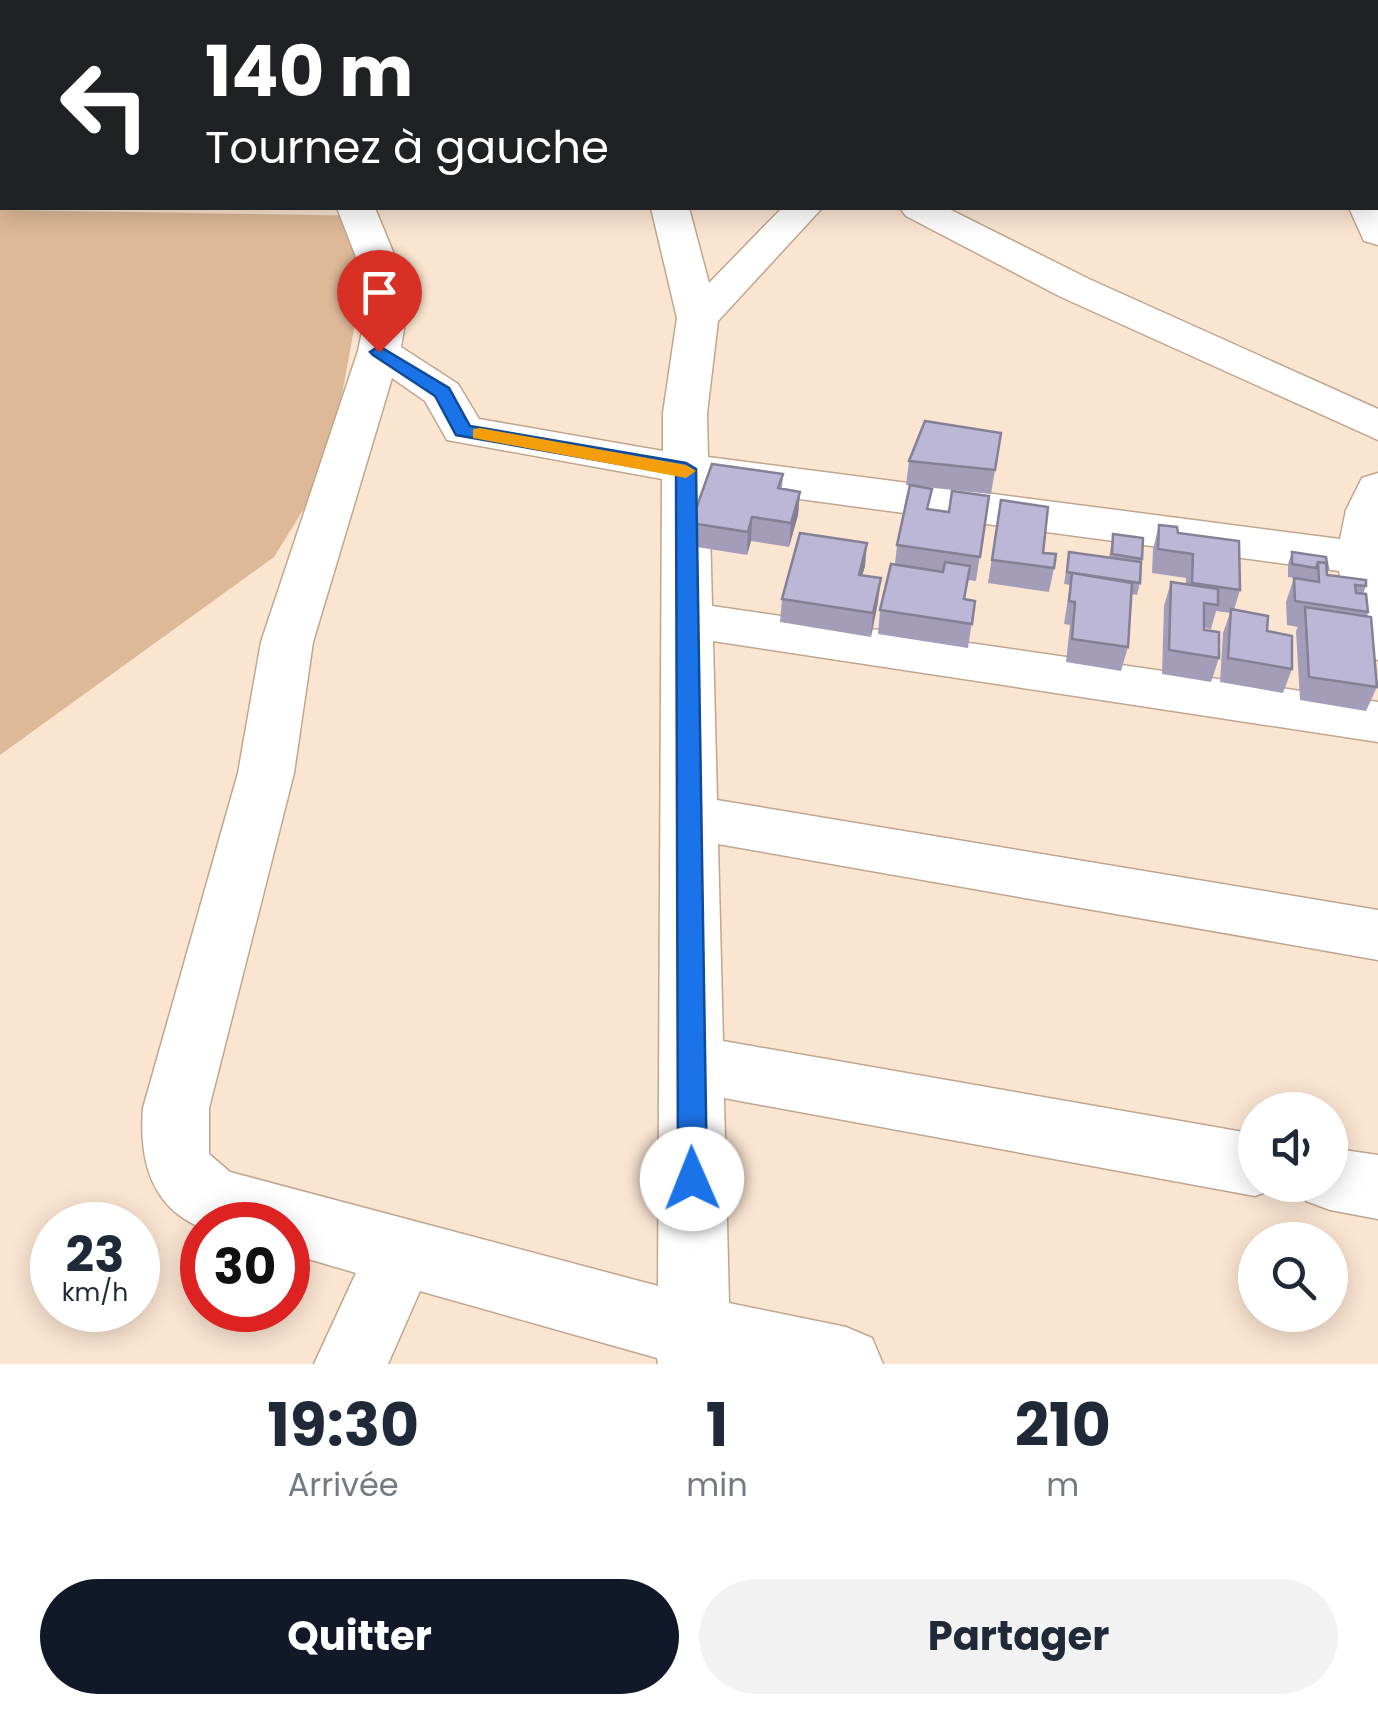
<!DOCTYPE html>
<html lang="fr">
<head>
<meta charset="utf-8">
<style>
	:root { --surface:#fff; --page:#f2f2f3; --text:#1f2937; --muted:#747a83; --accent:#111827 }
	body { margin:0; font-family:Poppins,sans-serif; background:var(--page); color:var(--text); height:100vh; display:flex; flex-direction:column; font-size:38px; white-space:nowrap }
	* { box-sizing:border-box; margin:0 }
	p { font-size:32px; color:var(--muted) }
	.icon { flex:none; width:55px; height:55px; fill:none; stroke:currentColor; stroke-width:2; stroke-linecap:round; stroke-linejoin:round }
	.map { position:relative; height:1364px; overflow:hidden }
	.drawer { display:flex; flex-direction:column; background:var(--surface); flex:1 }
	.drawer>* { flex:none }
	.guide { position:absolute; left:0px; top:0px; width:1380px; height:210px; box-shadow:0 5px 25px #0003; background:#202124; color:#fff; overflow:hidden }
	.controls { position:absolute; left:1238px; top:1092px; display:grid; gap:20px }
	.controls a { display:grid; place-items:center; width:110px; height:110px; border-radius:50%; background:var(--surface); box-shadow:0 5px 25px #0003; font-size:50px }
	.speed { position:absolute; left:30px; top:1202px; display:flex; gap:20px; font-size:50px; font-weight:700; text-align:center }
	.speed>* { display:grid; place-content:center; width:130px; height:130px; border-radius:50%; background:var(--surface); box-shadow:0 5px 25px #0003; line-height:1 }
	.speed small { font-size:25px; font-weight:400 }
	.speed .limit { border:15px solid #d22; background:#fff; color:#111 }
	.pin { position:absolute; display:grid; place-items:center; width:85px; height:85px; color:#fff; margin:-102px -42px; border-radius:50% 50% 50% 0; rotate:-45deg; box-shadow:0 0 10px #0007 }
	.pin .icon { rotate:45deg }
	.me { position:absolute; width:110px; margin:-55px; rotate:359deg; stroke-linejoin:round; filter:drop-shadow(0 0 8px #0008) }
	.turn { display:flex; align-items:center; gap:35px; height:210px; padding:0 40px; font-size:45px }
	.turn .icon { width:130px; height:130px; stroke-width:2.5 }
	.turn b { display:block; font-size:70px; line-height:85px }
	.eta { display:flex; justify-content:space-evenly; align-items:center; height:170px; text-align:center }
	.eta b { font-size:60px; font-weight:700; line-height:70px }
	.primary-button { display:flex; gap:20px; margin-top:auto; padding:20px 40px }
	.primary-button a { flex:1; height:115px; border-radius:60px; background:var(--accent); color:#fff; font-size:40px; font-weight:700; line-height:115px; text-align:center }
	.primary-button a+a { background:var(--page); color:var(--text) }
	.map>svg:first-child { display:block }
	.green { fill:#ddb997 }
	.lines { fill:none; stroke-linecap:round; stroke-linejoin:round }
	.stream { fill:#75a0af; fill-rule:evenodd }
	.minor-casing { stroke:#c0a68e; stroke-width:3 }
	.minor { fill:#fff; fill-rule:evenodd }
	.wall { fill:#a39db9 }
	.shaded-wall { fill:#848096 }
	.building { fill:#bdb7d7; stroke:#848096; stroke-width:2.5 }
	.route { fill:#1a73e8; stroke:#114b97; stroke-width:2.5 }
	.slow { fill:#f59e0b }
</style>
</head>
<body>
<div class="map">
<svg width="1378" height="1364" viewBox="0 0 1378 1364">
	<rect width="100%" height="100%" fill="#fbe5d1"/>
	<!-- green -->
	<path class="green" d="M0 210 375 216 328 470 274 557 0 755Z"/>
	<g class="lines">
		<!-- stream -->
		<path class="stream" d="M278 0H287L289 2H281Z"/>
		<!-- minor casing -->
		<g class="minor-casing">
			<path id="minor" d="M212 0H259L261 2H214Z
				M576 0H608V2H577Z
				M1011 0H1051L1053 2H1013Z
				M1316 0H1348V2H1317Z
				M1378 199V245L1364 241 1349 208H1378Z
				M337 208H375L410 293 401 347 458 384 479 419 663 451V413L677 318 651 208H689L709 283 782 208H822L718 321 707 413 708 457 1340 539 1346 510 1362 478 1378 473V660L1360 655 1352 642 1339 571 709 487 712 606 1378 702V742L713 641 717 800 1378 910V960L718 844 723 1041 1255 1134V1185L1279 1187 1255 1196 724 1098 729 1303 846 1327 872 1338 883 1364H658L657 1358 420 1291 388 1364H314L356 1273 288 1253V1225H202V1228C150 1207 139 1159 143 1108L238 773 261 642 358 351 370 293ZM392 378 425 401 447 440 662 479 658 1286 230 1172 209 1154V1108L294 773 313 642Z
				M900 208H947L1089 279 1378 409V440L1061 297 906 216Z
				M1330 1148 1378 1155V1219L1330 1210 1306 1201 1299 1185H1330Z"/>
		</g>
		<!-- minor -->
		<use href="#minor" class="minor"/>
	</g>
	<!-- wall -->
	<path class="wall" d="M1001 433 991 494 906 485 909 461Z
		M783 474 782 489 800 492 798 515 789 547 751 541 747 555 691 546V523Z
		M989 496 976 581 968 580 964 599 975 601 968 648 878 634 880 610 895 564 897 545 929 509 949 512Z
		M1001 500 1054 568 1049 592 988 583Z
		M1159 525 1178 533 1240 590 1234 610 1267 631 1292 669 1283 693 1220 682 1223 633 1230 613 1216 611 1211 629 1204 628 1219 658 1211 682 1162 674 1164 606 1171 582 1186 584V578L1152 573 1153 549Z
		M1113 534 1143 538 1140 583 1137 595 1131 594 1128 647 1121 671 1066 662 1070 625 1064 624 1070 585 1064 584 1069 552 1109 558Z
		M1292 552 1326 557 1327 575 1366 586 1363 594 1368 612 1367 617 1377 687 1366 711 1300 700 1296 631 1298 627 1287 625 1286 602 1294 578 1311 580 1288 577V564Z
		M865 566 862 575 878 602 871 637 780 622 782 599Z"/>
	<!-- shaded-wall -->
	<path class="shaded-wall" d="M800 492 798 515 789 547 791 523Z
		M752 517 751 541 747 555 748 532Z
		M867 543 865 566 856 598 859 575Z
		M881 578 878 602 871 637 873 613Z"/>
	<!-- building -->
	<path class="building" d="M925 421 1001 433 995 470 909 461Z
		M712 464 783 474 778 488 800 492 791 523 752 517 748 532 691 523Z
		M910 485 932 489 927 509 949 512 952 491 989 496 980 557 897 545Z
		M1001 500 1048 507 1043 553 1056 554 1054 568 992 560Z
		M1159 525 1177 527 1178 533 1239 541 1240 590 1192 583 1193 554 1158 549Z
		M800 533 867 543 859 575 881 578 873 613 782 599Z
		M1113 534 1143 538 1142 559 1112 554Z
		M1069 552 1141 562 1140 583 1067 572Z
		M1292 552 1326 557 1328 570 1326 563 1318 562 1316 568 1292 564Z
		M945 562 970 566 964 599 975 601 972 624 880 610 891 564 943 572Z
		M1318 562 1326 563 1327 575 1366 580V586L1355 585 1356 593 1366 594 1368 612 1295 601 1294 578 1319 582Z
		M1072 573 1132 583 1128 647 1072 639 1075 602 1069 601Z
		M1171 582 1218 589V605L1204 603V630L1219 632V658L1169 650Z
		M1305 607 1371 617 1377 687 1309 677Z
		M1231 609 1268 616 1267 631 1292 636V669L1228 658Z"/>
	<!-- route -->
	<path class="route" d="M379 346 449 388 470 426 686 463 696 469 707 1179 703 1188 692 1192 682 1188 678 1179 676 474 456 435 435 396 373 355 370 352Z"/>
	<!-- slow -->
	<path class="slow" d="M480 428 686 465 696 471 686 478 473 438V429Z"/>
</svg>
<div class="controls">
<a><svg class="icon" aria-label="sound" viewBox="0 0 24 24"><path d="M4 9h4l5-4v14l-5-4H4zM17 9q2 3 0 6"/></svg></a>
<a><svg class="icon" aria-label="search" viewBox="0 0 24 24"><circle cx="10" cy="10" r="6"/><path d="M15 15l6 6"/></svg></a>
</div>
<div class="speed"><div>23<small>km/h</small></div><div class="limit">30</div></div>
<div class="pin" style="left:379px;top:352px;background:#d93025"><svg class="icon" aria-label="arrive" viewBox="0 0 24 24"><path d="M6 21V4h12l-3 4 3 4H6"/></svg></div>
<svg class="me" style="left:692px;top:1179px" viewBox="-20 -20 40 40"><circle r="19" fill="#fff"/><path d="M0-13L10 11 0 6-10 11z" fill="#1a73e8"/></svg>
<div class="guide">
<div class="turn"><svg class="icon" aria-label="left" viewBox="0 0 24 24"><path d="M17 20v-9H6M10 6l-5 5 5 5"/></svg><div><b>140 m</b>Tournez à gauche</div></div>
</div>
</div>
<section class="drawer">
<div class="eta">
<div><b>19:30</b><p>Arrivée</p></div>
<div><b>1</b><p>min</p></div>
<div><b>210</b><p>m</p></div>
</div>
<div class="primary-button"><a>Quitter</a><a>Partager</a></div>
</section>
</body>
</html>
